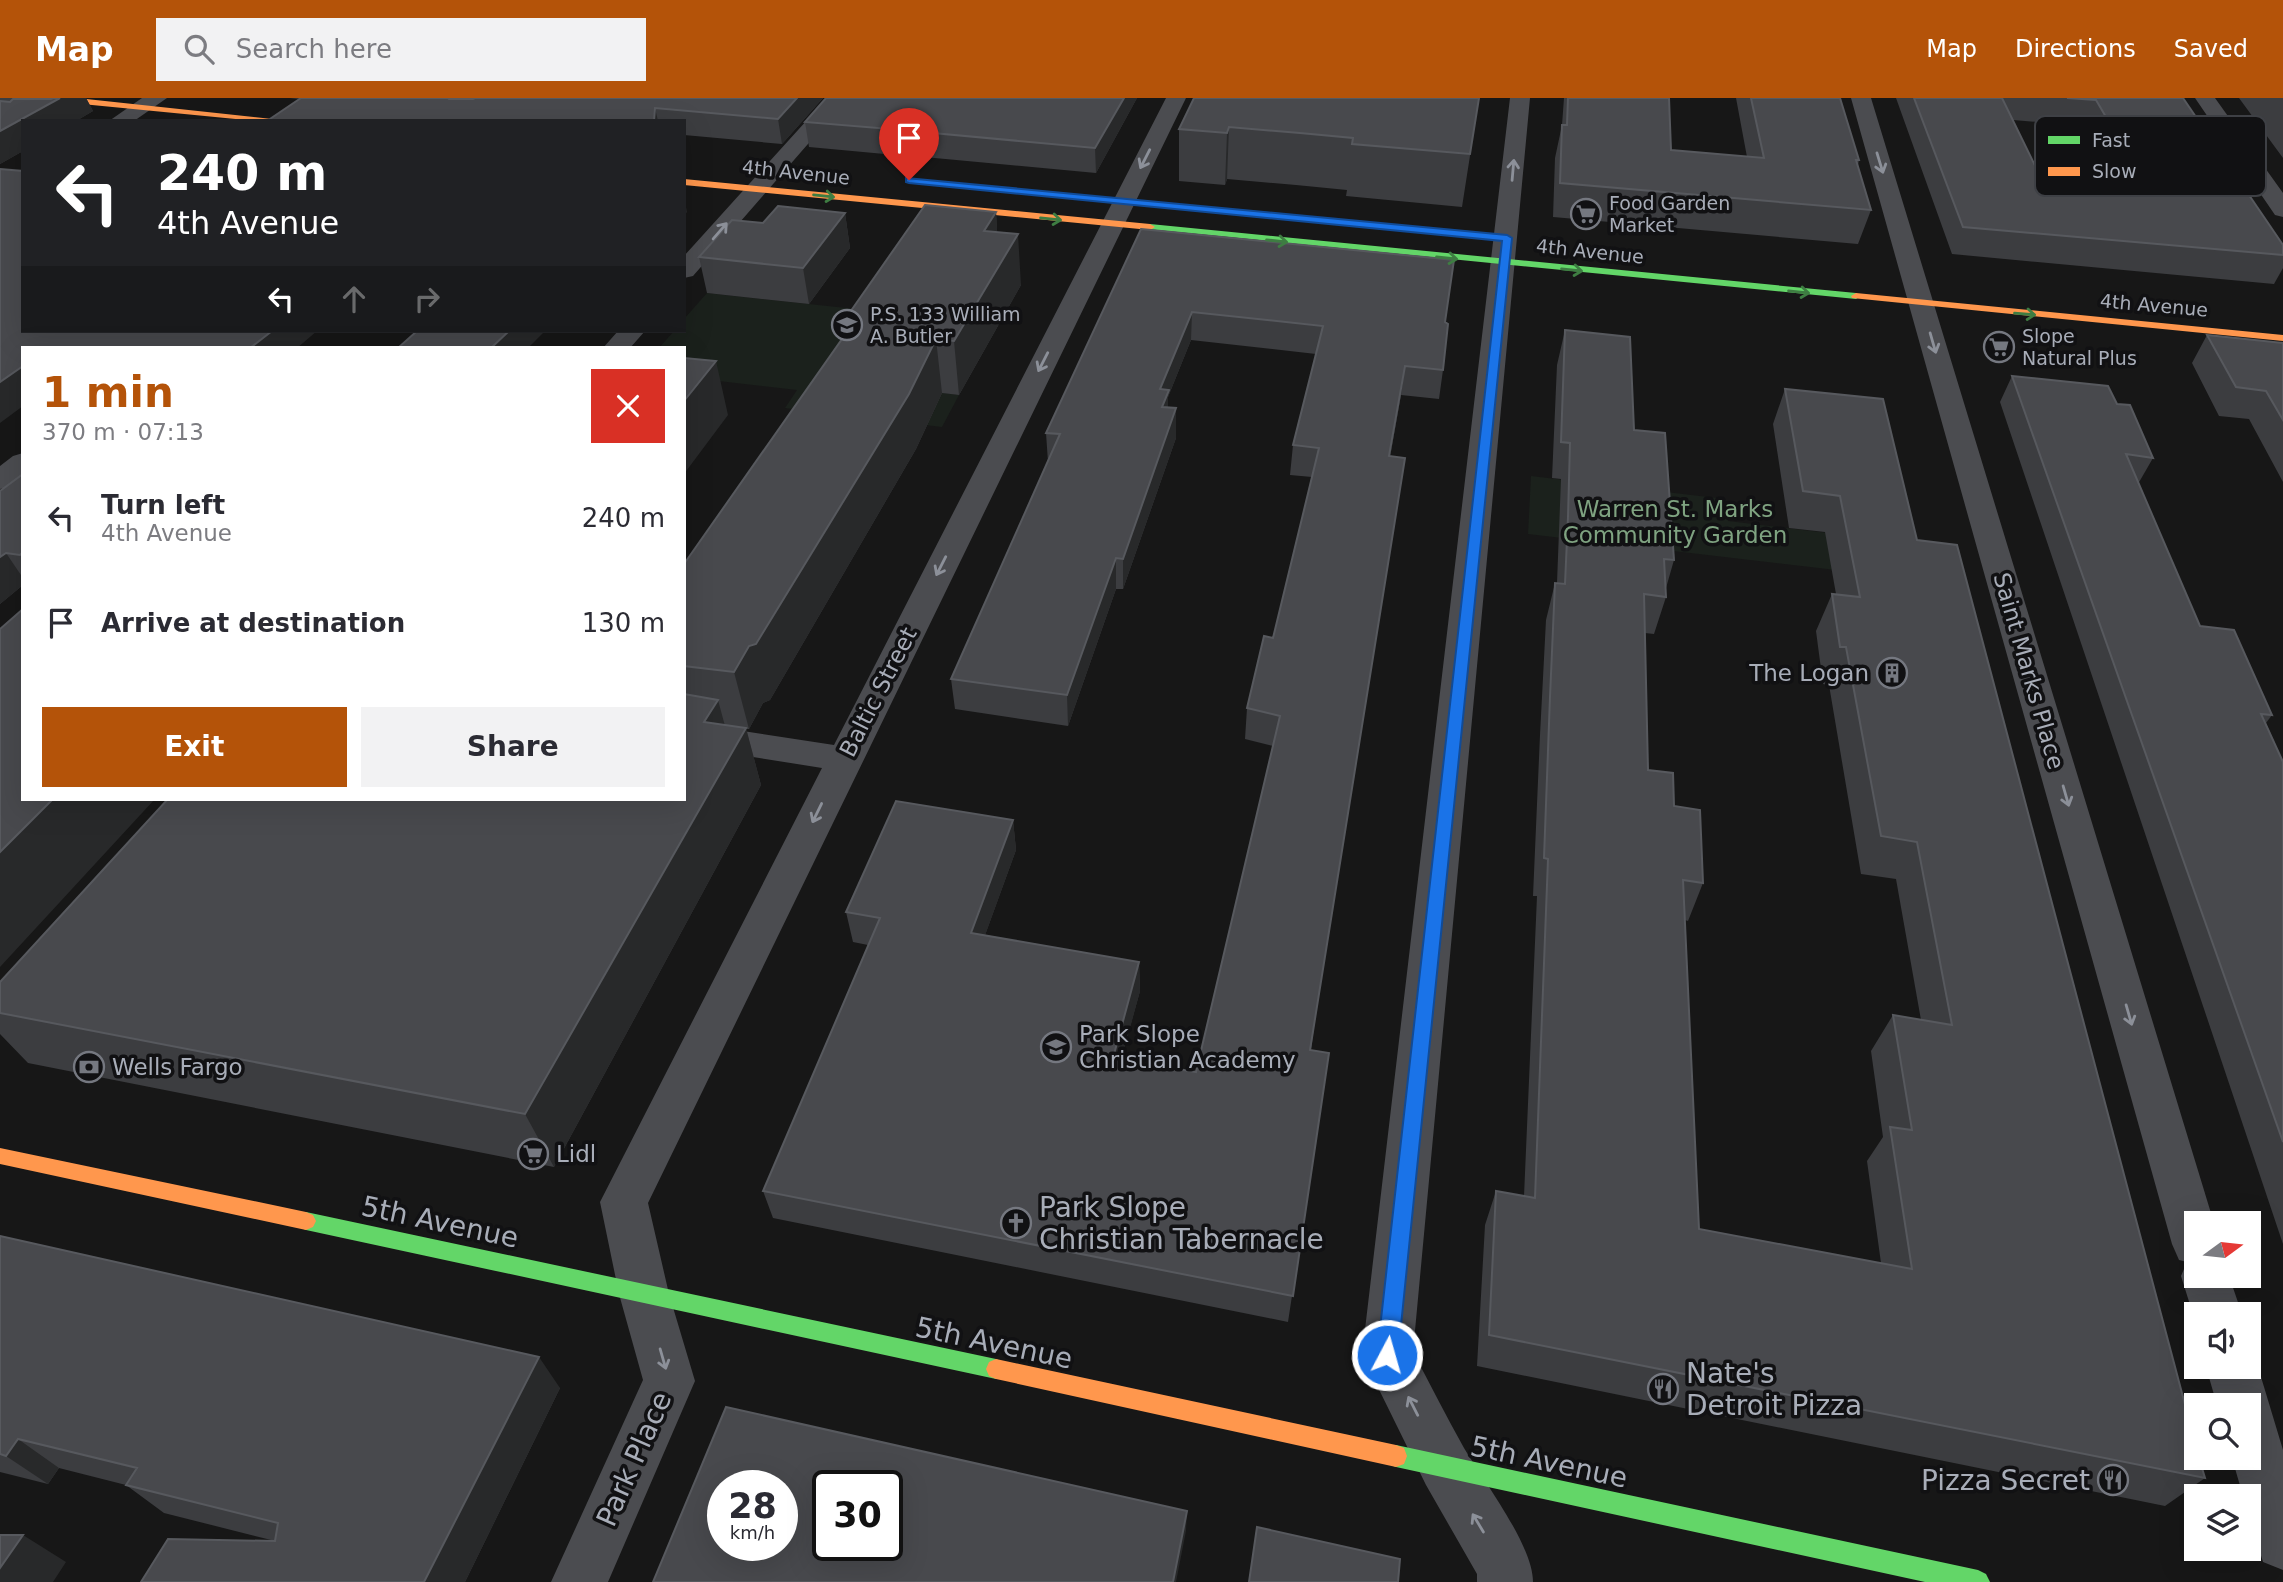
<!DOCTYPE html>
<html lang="en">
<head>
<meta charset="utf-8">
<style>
	:root { --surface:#fff; --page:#f2f2f3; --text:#2b2b33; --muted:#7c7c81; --accent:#b45309 }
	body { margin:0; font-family:"DejaVu Sans",sans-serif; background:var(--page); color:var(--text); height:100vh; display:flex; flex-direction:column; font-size:26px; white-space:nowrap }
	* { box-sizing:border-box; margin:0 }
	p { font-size:23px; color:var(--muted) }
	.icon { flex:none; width:38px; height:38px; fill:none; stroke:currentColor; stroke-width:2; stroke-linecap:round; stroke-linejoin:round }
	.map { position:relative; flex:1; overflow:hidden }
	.sheet { position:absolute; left:21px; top:248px; width:665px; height:455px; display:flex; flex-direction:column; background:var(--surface); border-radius:0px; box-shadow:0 7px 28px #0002 }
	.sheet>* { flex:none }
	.guide { position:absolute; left:21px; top:21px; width:665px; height:214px; border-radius:0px; box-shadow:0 7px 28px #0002; background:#202124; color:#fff; overflow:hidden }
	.needle { width:46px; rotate:75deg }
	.tools { position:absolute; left:2184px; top:1113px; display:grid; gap:14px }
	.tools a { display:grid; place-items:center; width:77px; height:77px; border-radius:0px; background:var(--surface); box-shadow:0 7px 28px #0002; font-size:35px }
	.speed { position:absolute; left:707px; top:1372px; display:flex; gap:14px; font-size:35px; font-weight:700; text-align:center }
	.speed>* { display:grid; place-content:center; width:91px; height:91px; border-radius:50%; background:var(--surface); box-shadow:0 7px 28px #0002; line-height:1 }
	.speed small { font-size:18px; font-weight:400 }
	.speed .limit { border:4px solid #111; border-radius:10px; background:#fff; color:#111 }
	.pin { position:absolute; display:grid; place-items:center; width:60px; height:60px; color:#fff; margin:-72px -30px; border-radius:50% 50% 50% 0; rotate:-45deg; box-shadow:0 0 7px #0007 }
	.pin .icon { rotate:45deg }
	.me { position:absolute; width:77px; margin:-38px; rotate:6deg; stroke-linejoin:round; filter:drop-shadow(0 0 5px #0008) }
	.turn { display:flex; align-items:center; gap:24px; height:147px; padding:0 21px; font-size:32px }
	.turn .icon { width:91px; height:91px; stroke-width:2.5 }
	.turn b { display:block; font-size:49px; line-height:60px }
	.lanes { display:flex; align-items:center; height:66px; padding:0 21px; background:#0003; justify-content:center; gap:35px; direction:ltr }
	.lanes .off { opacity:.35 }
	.round { display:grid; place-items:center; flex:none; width:74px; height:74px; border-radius:0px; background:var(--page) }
	.overview { display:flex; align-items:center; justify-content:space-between; height:119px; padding:0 21px }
	h1 { font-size:42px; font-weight:700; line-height:52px; color:var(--accent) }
	.button { display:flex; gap:14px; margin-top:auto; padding:14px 21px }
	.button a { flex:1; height:80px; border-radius:0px; background:var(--accent); color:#fff; font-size:28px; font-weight:700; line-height:80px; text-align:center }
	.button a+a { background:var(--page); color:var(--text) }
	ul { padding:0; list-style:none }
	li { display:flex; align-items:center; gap:21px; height:105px; padding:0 21px }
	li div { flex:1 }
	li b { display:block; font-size:26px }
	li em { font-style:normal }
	header { display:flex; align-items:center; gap:42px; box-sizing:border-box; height:98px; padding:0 35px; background:var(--accent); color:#fff }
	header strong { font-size:33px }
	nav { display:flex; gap:38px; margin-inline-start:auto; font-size:24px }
	.search { width:490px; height:63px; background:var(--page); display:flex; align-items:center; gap:18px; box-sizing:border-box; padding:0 24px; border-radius:0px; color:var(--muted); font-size:26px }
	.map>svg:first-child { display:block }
	.green { fill:#1b211c }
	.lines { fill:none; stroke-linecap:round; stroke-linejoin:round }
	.street { fill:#4b4c50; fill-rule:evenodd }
	.fast { fill:#63d668; fill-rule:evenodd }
	.slow { fill:#ff974d; fill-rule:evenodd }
	.wall { fill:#3c3d40; fill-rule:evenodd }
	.shaded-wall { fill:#28292a }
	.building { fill:#48494d; stroke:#57595e; stroke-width:2; fill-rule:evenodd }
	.oneway { stroke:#8c9099 }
	.oneway2 { stroke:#3e7d42 }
	.route { fill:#1a73e8; stroke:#114b97; stroke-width:2 }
	.labels { text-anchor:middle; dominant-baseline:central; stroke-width:7; stroke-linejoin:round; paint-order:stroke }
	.far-street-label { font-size:19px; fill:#a8adb8; stroke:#111113 }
	.far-poi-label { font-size:19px; fill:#a8adb8; stroke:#111113; text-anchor:start }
	.park-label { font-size:23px; fill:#7fa381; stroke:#111113 }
	.street-label { font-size:23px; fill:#a8adb8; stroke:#111113 }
	.poi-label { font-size:23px; fill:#a8adb8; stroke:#111113; text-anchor:start }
	.near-poi-label { font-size:28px; fill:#a8adb8; stroke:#111113; text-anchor:start }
	.near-street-label { font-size:28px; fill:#a8adb8; stroke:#111113 }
	.key { fill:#111113; stroke:#3e4045; stroke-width:2 }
	.key-label { font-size:19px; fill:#a8adb8 }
</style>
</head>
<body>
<header>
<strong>Map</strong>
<div class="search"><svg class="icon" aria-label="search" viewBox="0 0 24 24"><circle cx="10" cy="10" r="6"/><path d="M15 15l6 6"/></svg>Search here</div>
<nav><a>Map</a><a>Directions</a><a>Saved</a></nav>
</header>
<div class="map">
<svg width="2283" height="1484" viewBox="0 0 2283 1484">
	<rect width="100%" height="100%" fill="#171717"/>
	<!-- green -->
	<path class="green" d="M707 195 893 215 848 283 959 297 942 329 785 310 797 292 684 279V250H659L674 233H684V221Z
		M1531 378 1725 401 1728 423 1929 447 1939 484 1528 436Z"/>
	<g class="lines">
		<!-- street -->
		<path class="street" d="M142 0H167L134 23H109Z
			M827 0H848L693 178 684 180V158Z
			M1166 0H1186L648 1105 669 1196 695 1283 608 1484H551L643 1282 619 1196 600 1104 822 670 684 648V624L834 647Z
			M1510 0H1530L1413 1254C1430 1286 1446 1318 1464 1350 1484 1384 1533 1447 1533 1484H1477V1476L1426 1387 1362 1257Z
			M1851 0H1871L2214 1125H2196V1178H2229L2242 1216H2196V1226L2181 1178 2187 1164 2179 1162 2172 1146Z
			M2195 0H2215L2283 95V119L2275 117Z
			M618 233H645L630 250H603Z
			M23 355V379L11 388 0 391V368L13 358Z
			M2249 1251 2258 1269 2283 1352V1472L2263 1464 2249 1420V1398H2243L2232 1360H2249V1307H2217L2206 1269H2249Z"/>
		<!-- fast -->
		<path class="fast" d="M1150 126 1856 195 1861 198 1856 201 1147 131 1145 129Z
			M306 1114 996 1261 1003 1264 1006 1271 1003 1278 996 1281 306 1132 299 1129 296 1123 299 1117Z
			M1396 1347 1978 1472 1986 1476 1990 1484H1925L1396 1369 1388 1366 1385 1358 1388 1350Z"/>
		<!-- slow -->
		<path class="slow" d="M47 0H77L290 23H257L51 3Z
			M684 81 1150 126 1155 129 1150 132 684 87Z
			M1856 195 2283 237V243L1852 200 1851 198Z
			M0 1050 306 1114 313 1117 316 1123 313 1129 306 1132 0 1066Z
			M996 1261 1396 1347 1404 1350 1407 1358 1404 1366 1396 1369 996 1281 989 1278 986 1271 989 1264Z"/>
	</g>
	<!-- wall -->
	<path class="wall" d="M0 0H86L93 13 76 23H23V53L0 66Z
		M290 0H823L782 46 684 37V23H267L300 1Z
		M826 0H1137L1096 75 924 59 919 55 917 59 809 49 805 24Z
		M1479 0 1462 109 1346 98 1347 92 1296 87 1227 81 1225 87 1179 83V31Z
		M1564 0H1669L1671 52 1747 59 1736 0H1840L1859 62 1858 67 1871 112 1858 146 1553 119 1555 60 1562 27Z
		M1896 0H2183L2283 147V170L2274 186 1952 156ZM2013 22 2085 28 2120 91 2043 84Z
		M2239 0H2283V60Z
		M996 114 997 134 1021 187 959 297 942 295 916 351 770 602 763 605 749 631H746L761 687 554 1069 28 965 0 936V884L684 702V466L841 243 839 230Z
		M845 115 850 150 809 206 707 195 699 159 763 125Z
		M1141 131 1445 224 1443 272 1439 301 1401 297 1390 359 1311 952 1329 955 1288 1224 773 1120 763 1093 868 847 853 844 846 814 1013 722 1016 752 985 837 1139 864 1140 893 1121 961 1196 974 1273 648 1245 641 1247 610 1273 540 1312 379 1290 377 1293 347 1316 256 1191 242 1168 299V310H1176V340L1123 491H1116L1068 628 955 611 951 581 1048 364 1046 335Z
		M1565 232 1634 332 1674 462 1666 490V499L1654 536 1645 535 1648 672 1674 708 1703 785 1688 823 1685 822 1699 1131 1881 1165 1867 1063 1883 1039 1871 953 1893 917 1921 922 1896 781 1861 776 1829 587 1823 586 1816 533 1832 496H1836L1825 434 1789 430 1773 326 1785 291 1917 442 2205 1380 2165 1408 1477 1268 1485 1127 1496 1093 1524 1098 1537 798H1533L1540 637 1546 522 1555 485H1557L1561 381 1552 380 1557 267Z
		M2207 237 2283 245V384L2249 321 2219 318 2192 265Z
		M2012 278 2117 306 2153 360 2138 386 2200 528 2272 617 2266 625 2283 664V1146L2000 304Z
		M23 376V487L0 506V393Z
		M0 1138 560 1290 465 1484H141L275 1443 164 1415 126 1387 59 1370 48 1386 0 1374Z"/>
	<!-- shaded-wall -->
	<path class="shaded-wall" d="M60 0H86L93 13 76 23H23V53L0 66V33Z
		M797 0H823L782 46 778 21Z
		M1124 0H1137L1096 75 1095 50Z
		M655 10 658 23H654Z
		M1229 29 1227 81 1225 87 1227 35Z
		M916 30 919 55 917 59 914 33Z
		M684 100 687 114 684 118Z
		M996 114 999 165 984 133Z
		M845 115 850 150 809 206 803 170Z
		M1018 136 1021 187 959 297 954 243Z
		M1192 214 1191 242 1168 299V321L1162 338 1160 291Z
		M272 233H317L297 250H250Z
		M509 233H545L528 250H491Z
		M936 241 942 295 916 351 770 602 763 605 749 631 734 574Z
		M716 263 728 317 684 376V303Z
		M23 268V308L0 325V284Z
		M1405 268 1401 297 1385 388 1389 358Z
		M1176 310V340L1123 491V461Z
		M6 455 23 480V487L0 506V459Z
		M1116 460V491L1068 628 1067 597Z
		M718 602 732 654 746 630 761 687 554 1069 525 1016 704 624Z
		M52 702H154L0 869V754Z
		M1013 722 1016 752 975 865 971 835Z
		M1139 864 1140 893 1114 989 1113 960Z
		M539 1259 560 1290 465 1484H424Z
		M18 1341 59 1370 48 1386 6 1358Z
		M1187 1413 1186 1433 1176 1484H1173Z
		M23 1437 66 1464 53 1484H0V1470Z"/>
	<!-- building -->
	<path class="building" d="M53 0H60L0 33V3L10 4 13 1H51Z
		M301 0H448L449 1H473L475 0H797L778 21 655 10 654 23H267Z
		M826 0H1124L1095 50 922 34 916 30 914 33 805 24Z
		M1194 0H1479L1470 56 1352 46 1353 40 1300 35 1229 29 1227 35 1179 31Z
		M1568 0H1669L1671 52 1764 60 1751 0H1840L1859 62H1856L1871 112 1560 85 1562 27H1567Z
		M1914 0H2002L2043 84 2150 94 2096 2 2067 0H2183L2283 147V157L1963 129Z
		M0 71 23 73V233H272L250 250H23V268L0 284Z
		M925 107 996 114 984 133 1018 136 954 243 936 241 909 296 756 546 749 548 734 574 684 568V466L849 231 839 230Z
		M778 108 845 115 803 170 699 159 732 122 763 125Z
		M1141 131 1454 162 1445 224 1448 226 1443 272 1405 268 1389 358 1405 360 1310 952 1329 955 1293 1198 763 1093 880 820 846 814 896 703 1013 722 971 835 1139 864 1113 960 1196 974 1280 618 1247 610 1264 538 1273 540 1319 350 1293 347 1323 228 1192 214 1160 291 1169 292 1162 309 1176 310 1123 461 1116 460 1067 597 951 581 1060 336 1046 335Z
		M1565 232 1630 239 1634 332 1665 335 1674 462 1664 461 1666 499 1644 496 1648 672 1673 675 1674 708 1700 712 1703 785 1683 782 1699 1131 1912 1171 1890 1029 1912 1032 1893 917 1952 927 1917 744 1881 738 1846 549H1840L1832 496 1860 499 1840 398 1803 393 1785 291 1883 301 1917 442 1957 447 2196 1348V1360H2199L2205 1380 1489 1237 1496 1093 1535 1100 1548 761 1544 760 1550 599 1555 485 1565 486 1568 419 1570 345 1561 344Z
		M417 233H509L491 250H398Z
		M2207 237 2283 245V322L2266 293 2236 289Z
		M684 260 716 263 684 303Z
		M2012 278 2108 288 2117 306 2130 307 2153 360 2126 356 2200 528 2234 532 2272 617 2261 616 2283 664V1044Z
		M23 376V454L20 457 6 455 0 459V393Z
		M23 511V702H52L0 754V531Z
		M684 596 718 602 704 624 746 630 525 1016 0 915V884L167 702H684Z
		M0 1138 539 1259 424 1484H141L168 1441 275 1443 278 1425 126 1387 137 1370 18 1341 6 1358 0 1356Z
		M726 1309 1187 1413 1173 1484H653ZM723 1388H782V1447H723ZM828 1388H887V1447H828Z
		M1257 1429 1400 1461 1398 1484H1249Z
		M0 1437H23L0 1470Z"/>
	<!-- one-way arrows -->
	<defs><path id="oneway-shaft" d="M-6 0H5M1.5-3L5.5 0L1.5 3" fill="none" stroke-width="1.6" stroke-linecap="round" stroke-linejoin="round" transform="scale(1.75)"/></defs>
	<g class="oneway">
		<use href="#oneway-shaft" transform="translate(1145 61) rotate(117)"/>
		<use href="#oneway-shaft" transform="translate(1880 65) rotate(73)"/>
		<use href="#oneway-shaft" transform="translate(1513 72) rotate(-85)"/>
		<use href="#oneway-shaft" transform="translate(720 133) rotate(-49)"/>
		<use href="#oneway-shaft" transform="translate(1933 245) rotate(74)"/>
		<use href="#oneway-shaft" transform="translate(1043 264) rotate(117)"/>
		<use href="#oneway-shaft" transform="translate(941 468) rotate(117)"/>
		<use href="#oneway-shaft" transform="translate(2066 698) rotate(74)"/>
		<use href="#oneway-shaft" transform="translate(817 715) rotate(116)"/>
		<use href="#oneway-shaft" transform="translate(2129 917) rotate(74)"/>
		<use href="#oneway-shaft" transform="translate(663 1261) rotate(74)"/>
		<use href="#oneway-shaft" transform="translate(1413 1308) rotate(-117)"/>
		<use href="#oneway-shaft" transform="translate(1478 1425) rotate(-121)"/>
	</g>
	<g class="oneway2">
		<use href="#oneway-shaft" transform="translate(824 98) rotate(6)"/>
		<use href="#oneway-shaft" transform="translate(1051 121) rotate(6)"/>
		<use href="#oneway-shaft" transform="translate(1277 143) rotate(6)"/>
		<use href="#oneway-shaft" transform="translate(1447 160) rotate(6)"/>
		<use href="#oneway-shaft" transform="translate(1572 172) rotate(6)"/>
		<use href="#oneway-shaft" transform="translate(1799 194) rotate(6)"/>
		<use href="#oneway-shaft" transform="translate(2025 216) rotate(5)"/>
	</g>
	<!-- route -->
	<path class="route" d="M906 80 1507 137 1512 140 1398 1257 1395 1264 1387 1267 1380 1264 1377 1257 1502 143 909 85 906 84Z"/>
	<!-- icons -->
	<defs>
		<g id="supermarket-ring" transform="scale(1.575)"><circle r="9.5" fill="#111113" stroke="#757880" stroke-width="1.5"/><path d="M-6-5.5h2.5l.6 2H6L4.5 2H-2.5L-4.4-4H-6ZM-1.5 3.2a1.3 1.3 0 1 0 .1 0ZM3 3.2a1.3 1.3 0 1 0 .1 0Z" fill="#757880"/></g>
		<g id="school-ring" transform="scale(1.575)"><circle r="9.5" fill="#111113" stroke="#757880" stroke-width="1.5"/><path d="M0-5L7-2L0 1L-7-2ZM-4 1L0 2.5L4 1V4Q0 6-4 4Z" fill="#757880"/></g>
		<g id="building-ring" transform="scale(1.575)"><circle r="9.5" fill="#111113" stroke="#757880" stroke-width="1.5"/><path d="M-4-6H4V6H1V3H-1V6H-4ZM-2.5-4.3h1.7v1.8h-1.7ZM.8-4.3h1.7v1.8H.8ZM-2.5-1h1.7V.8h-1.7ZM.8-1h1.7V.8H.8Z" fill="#757880"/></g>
		<g id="bank-ring" transform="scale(1.575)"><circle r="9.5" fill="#111113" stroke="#757880" stroke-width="1.5"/><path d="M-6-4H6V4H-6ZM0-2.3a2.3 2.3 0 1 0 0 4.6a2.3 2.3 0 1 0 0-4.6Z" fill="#757880"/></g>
		<g id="church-ring" transform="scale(1.575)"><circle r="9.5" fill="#111113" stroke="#757880" stroke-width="1.5"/><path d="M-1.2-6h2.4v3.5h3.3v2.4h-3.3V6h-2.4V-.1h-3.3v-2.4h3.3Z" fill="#757880"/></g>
		<g id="restaurant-ring" transform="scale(1.575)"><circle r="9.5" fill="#111113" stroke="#757880" stroke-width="1.5"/><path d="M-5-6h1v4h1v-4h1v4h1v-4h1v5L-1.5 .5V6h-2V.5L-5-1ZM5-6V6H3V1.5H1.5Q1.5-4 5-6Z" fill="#757880"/></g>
	</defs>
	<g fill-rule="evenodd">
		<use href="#supermarket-ring" x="1586" y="116"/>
		<use href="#school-ring" x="847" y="227"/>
		<use href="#supermarket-ring" x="1999" y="249"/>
		<use href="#building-ring" x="1892" y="575"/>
		<use href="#school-ring" x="1056" y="949"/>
		<use href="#bank-ring" x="89" y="969"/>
		<use href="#supermarket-ring" x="533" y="1056"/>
		<use href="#church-ring" x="1016" y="1125"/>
		<use href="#restaurant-ring" x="1663" y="1291"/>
		<use href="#restaurant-ring" x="2113" y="1382"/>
	</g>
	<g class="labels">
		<!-- far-street labels -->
		<g class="far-street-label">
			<text transform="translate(796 74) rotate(6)">4th Avenue</text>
			<text transform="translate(1590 153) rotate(6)">4th Avenue</text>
			<text transform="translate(2154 207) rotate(5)">4th Avenue</text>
		</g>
		<!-- far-poi labels -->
		<g class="far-poi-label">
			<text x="1609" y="105">Food Garden<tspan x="1609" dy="22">Market</tspan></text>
			<text x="870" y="216">P.S. 133 William<tspan x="870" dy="22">A. Butler</tspan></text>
			<text x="2022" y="238">Slope<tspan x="2022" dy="22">Natural Plus</tspan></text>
		</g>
		<!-- park labels -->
		<g class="park-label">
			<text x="1675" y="411">Warren St. Marks<tspan x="1675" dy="26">Community Garden</tspan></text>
		</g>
		<!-- street labels -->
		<g class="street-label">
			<text transform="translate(2029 573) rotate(74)">Saint Marks Place</text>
			<text transform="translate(878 594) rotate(-63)">Baltic Street</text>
		</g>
		<!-- poi labels -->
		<g class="poi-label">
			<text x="1869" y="575" text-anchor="end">The Logan</text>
			<text x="1079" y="936">Park Slope<tspan x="1079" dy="26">Christian Academy</tspan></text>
			<text x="112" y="969">Wells Fargo</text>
			<text x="556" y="1056">Lidl</text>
		</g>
		<!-- near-poi labels -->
		<g class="near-poi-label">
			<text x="1039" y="1109">Park Slope<tspan x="1039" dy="32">Christian Tabernacle</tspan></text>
			<text x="1686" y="1275">Nate's<tspan x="1686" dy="32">Detroit Pizza</tspan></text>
			<text x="2090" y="1382" text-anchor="end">Pizza Secret</text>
		</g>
		<!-- near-street labels -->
		<g class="near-street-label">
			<text transform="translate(440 1124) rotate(12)">5th Avenue</text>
			<text transform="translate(994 1245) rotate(12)">5th Avenue</text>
			<text transform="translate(634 1361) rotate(-66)">Park Place</text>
			<text transform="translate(1549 1364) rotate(12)">5th Avenue</text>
		</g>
	</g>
	<!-- legend -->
	<rect x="2035" y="18" width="231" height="80" rx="10" class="key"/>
	<rect x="2048" y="38" width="32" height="8" fill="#63d668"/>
	<rect x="2048" y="69" width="32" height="9" fill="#ff974d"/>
	<g class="key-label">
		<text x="2092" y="49">Fast</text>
		<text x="2092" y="80">Slow</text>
	</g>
</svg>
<div class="tools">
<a><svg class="needle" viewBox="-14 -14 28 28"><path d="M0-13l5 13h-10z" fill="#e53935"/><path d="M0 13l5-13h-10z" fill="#7c7c81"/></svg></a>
<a><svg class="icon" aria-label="sound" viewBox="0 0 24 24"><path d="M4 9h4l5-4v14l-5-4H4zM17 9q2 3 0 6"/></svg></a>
<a><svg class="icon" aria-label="search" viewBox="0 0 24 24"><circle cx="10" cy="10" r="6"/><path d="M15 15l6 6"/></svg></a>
<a><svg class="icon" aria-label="layers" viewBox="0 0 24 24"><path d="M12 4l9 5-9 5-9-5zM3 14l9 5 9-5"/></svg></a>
</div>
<div class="speed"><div>28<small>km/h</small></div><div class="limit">30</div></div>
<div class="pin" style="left:909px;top:82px;background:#d93025"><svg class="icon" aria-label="arrive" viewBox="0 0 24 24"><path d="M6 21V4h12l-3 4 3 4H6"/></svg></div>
<svg class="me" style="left:1387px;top:1257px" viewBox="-20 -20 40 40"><circle r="17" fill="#1a73e8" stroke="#fff" stroke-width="3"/><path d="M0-11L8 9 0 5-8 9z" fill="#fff"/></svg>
<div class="guide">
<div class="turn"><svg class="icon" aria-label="left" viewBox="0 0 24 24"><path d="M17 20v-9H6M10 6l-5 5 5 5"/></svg><div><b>240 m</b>4th Avenue</div></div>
<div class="lanes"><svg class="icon" aria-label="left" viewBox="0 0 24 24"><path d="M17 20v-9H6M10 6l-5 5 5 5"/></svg><svg class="icon off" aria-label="ahead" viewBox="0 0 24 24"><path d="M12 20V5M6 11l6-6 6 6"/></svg><svg class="icon off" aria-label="right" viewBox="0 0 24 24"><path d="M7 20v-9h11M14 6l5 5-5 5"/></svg></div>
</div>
<section class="sheet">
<div class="overview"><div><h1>1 min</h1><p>370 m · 07:13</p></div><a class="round" style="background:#d93025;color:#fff"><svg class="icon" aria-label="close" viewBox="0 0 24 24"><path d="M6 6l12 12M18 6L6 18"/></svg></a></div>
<ul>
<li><svg class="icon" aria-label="left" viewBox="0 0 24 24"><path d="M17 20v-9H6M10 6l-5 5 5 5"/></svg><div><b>Turn left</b><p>4th Avenue</p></div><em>240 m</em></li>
<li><svg class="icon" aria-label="arrive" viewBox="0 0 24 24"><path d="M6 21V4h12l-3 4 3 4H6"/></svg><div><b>Arrive at destination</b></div><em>130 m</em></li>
</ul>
<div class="button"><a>Exit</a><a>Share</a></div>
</section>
</div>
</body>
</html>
